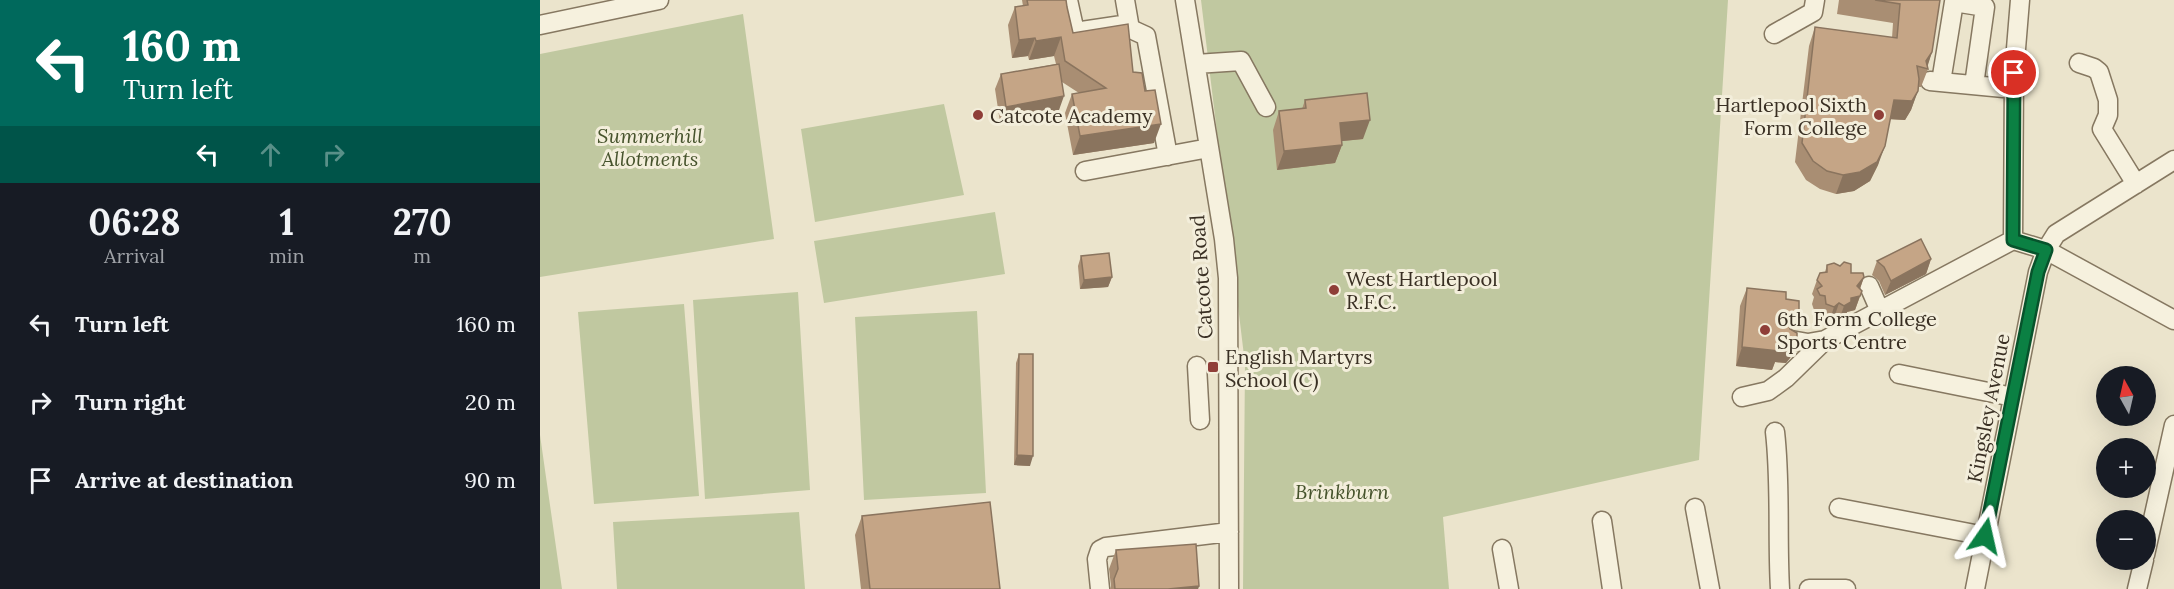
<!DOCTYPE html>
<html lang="en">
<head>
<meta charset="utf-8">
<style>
	:root { --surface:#171b24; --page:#20242c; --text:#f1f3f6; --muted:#9ea1a6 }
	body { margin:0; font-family:Lora,serif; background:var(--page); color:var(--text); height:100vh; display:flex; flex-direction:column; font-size:22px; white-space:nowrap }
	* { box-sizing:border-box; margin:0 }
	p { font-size:20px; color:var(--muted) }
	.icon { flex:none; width:33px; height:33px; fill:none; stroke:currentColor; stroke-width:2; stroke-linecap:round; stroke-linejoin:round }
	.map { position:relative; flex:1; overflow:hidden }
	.side { display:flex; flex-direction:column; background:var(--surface); width:540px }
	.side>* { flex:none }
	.hud { background:#00695c; color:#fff; overflow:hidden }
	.needle { width:39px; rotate:352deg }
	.controls { position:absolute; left:1556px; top:366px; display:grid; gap:12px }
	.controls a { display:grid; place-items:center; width:60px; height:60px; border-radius:50%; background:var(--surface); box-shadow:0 6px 24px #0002; font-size:30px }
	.pin { position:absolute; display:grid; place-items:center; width:51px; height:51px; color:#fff; margin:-26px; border:3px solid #fff; border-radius:50%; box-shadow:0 2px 6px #0007 }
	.me { position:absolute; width:66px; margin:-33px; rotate:11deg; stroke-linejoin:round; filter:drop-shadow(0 0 4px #0008) }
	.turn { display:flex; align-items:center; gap:21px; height:126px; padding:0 24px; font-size:27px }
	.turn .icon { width:78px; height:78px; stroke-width:2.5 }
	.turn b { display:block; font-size:42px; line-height:51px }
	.lanes { display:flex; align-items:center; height:57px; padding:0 24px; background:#0003; justify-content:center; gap:30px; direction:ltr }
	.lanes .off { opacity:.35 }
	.eta { display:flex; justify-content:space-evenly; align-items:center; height:102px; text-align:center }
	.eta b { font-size:36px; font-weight:700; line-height:42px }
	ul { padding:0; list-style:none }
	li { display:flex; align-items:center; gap:18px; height:78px; padding:0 24px }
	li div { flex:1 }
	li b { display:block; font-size:22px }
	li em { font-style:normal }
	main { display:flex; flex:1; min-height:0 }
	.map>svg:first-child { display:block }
	.green { fill:#c0c8a0 }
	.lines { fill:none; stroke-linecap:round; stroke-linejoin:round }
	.minor-casing { stroke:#867861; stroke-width:21 }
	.minor { stroke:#f6f1de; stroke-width:18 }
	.wall { fill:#a98e73 }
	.shaded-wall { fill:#8a745e }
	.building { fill:#c5a586; stroke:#8a745e; stroke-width:1.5 }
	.route-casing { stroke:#07532c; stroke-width:15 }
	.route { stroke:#0b8043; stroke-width:10 }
	.poi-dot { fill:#8f3e38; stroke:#f3eedb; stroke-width:2 }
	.labels { text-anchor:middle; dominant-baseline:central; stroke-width:6; stroke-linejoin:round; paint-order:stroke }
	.poi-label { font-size:20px; fill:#392f23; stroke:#f3eedb; text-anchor:start }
	.park-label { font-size:20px; font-style:italic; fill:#46532c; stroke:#f3eedb }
	.street-label { font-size:20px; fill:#392f23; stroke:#f3eedb }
</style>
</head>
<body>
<main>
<section class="side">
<div class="hud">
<div class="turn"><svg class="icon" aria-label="left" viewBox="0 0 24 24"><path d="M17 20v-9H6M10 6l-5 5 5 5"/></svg><div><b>160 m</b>Turn left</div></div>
<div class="lanes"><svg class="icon" aria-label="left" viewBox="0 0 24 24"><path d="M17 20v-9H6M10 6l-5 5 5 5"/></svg><svg class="icon off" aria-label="ahead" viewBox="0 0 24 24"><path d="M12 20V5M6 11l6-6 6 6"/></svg><svg class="icon off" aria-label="right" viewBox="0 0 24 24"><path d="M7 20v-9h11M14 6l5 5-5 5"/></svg></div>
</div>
<div class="eta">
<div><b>06:28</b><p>Arrival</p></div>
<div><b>1</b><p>min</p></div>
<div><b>270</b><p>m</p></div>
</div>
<ul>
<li><svg class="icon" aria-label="left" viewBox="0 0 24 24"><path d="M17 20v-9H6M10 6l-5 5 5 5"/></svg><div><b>Turn left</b></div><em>160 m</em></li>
<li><svg class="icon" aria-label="right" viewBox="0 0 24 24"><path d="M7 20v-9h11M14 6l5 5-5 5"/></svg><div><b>Turn right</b></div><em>20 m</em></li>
<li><svg class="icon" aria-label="arrive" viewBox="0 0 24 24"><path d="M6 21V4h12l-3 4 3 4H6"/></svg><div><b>Arrive at destination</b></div><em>90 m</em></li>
</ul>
</section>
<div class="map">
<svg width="1634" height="589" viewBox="0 0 1634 589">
	<rect width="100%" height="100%" fill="#ebe4cc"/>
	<!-- green -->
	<path class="green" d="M661 0H1188L1159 460 903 517 909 589H703L705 364Z
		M203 14 234 239 0 277V54Z
		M404 104 424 195 275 222 261 129Z
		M455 212 465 274 284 303 274 241Z
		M258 292 270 490 165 499 153 300Z
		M144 304 159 496 54 504 38 312Z
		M437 311 446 493 324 500 315 317Z
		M0 435 22 589H0Z
		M259 512 265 589H77L73 522Z"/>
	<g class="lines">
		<!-- minor casing -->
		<g class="minor-casing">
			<path id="minor" d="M528 0 535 32 582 25 606 36 628 156
				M585 0 590 29
				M645 0 684 239 688 278 689 589
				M1480 0 1474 73 1473 240 1506 250 1634 320
				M0 25 119 0
				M1234 34 1273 12 1275 0
				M1539 63 1554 68 1559 72 1568 100V115L1562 129 1596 184
				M656 64 701 61 726 107
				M1390 81 1474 89
				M1401 82 1414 2 1445 7 1434 85
				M545 171 669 148
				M1329 286 1340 311
				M1251 340 1268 343 1285 340
				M657 366 660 420
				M1359 374 1473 397
				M1202 397 1228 391 1246 378 1285 340 1473 240
				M1235 432C1241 484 1237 537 1240 589
				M1155 508 1170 589
				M1299 508 1445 536
				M1062 521 1072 589
				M962 549 969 589
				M1605 555 1634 425
				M560 589 557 559 560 550 566 547 689 532
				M1269 589H1306
				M1435 589 1498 272 1506 250 1516 234 1634 160
				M1597 589 1604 560"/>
		</g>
		<!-- minor -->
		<use href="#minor" class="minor"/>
	</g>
	<!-- wall -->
	<path class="wall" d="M482 0H526L527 7 533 33 593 72 614 143 533 155 525 113 532 94 539 93 522 82 519 110 460 122 455 89 461 74 516 64 514 56 489 60 488 56 472 58 468 25 475 7 483 6Z
		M1299 0H1400L1392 52 1387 66 1388 69 1381 87H1379L1371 110 1365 120 1350 119 1338 165 1330 181 1314 191 1296 194 1280 189 1266 180 1255 162 1269 46 1275 27 1352 38 1353 23 1297 14Z
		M765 100 823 139 802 141V145L795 163 737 170 733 130 739 111 762 109Z
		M541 256 572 277 568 287 540 289 538 266Z
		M1391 259 1386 274 1345 295 1339 281 1332 275 1337 261Z
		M1287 265 1324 277 1320 289 1322 291 1315 310 1307 312 1306 316 1299 320 1294 318 1289 322 1281 319 1280 311 1274 310 1272 304 1274 297 1272 294 1277 280 1285 272Z
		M1207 288 1246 299 1252 329 1250 330 1257 340 1250 358 1246 363 1235 362 1232 370 1196 366 1200 306Z
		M479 354 490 466 474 465 476 363Z
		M322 516 460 589H321L315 535Z
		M576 550 659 586 658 589H570L571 586 569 569Z"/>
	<!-- shaded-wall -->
	<path class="shaded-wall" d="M521 37 514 56 489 60 496 41Z
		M495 38 488 56 472 58 479 40Z
		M1392 52 1387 68 1386 61Z
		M1378 91 1371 110 1365 120 1347 119 1354 100Z
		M524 96 519 110 460 122 466 107Z
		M830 120 823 139 793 142 800 123Z
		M621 124 614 143 533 155 540 136Z
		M802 145 795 163 737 170 744 151Z
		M1345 146 1338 165 1330 181 1314 191 1296 194 1303 175Z
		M1391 259 1386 274 1345 295 1351 281Z
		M572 277 568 287 540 289 544 280Z
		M1324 277 1319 291 1320 296 1315 310 1307 312 1306 316 1299 320 1304 306 1317 286Z
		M1299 303 1294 318 1289 322 1294 307Z
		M1259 310 1252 329 1243 332 1240 339 1250 314Z
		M1257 340 1250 358 1246 363 1235 362 1232 370 1196 366 1202 347 1239 344Z
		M477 455 493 456 490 466 474 465Z
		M659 586 658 589H628Z"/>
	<!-- building -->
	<path class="building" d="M487 0H526L527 7 533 33 588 24 593 72 602 73 605 91 615 90 621 124 540 136 532 94 566 88 525 61 521 37 496 41 495 38 479 40 475 7 488 5Z
		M1335 0H1400L1392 52 1386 61 1388 69 1377 66 1379 79 1378 91 1372 101 1354 100 1345 146 1337 162 1320 172 1303 175 1287 171 1273 161 1262 143 1275 27 1357 38 1360 4Z
		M519 64 524 96 466 107 461 74Z
		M827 93 830 120 800 123 802 145 744 151 739 111 766 108 765 100Z
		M1381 239 1391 259 1351 281 1344 267 1337 261Z
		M569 253 572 277 544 280 541 256Z
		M1304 262 1311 264V273H1323L1324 277 1317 286 1322 291 1320 296 1311 298V302L1304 306 1299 303 1294 307 1286 304 1285 296 1280 295 1277 289 1282 286 1277 280 1280 273 1287 272V265L1294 263 1300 266Z
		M1207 288 1246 292V299L1259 301V310L1250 314 1247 320 1250 329 1257 333V340L1252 344H1239V351L1202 347Z
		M479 354H493V456L477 455Z
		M450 502 460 589H330L322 516Z
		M656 544 659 586 628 589H575L574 579 578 569 576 550Z"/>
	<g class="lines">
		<!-- route casing -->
		<g class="route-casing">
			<path id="route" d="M1445 536 1498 272 1506 250 1473 240 1474 73"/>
		</g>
		<!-- route -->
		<use href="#route" class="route"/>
	</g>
	<!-- markers -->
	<g class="poi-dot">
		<circle cx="438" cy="115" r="6"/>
		<circle cx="1339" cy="115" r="6"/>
		<circle cx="794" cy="290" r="6"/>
		<circle cx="1225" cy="330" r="6"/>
		<rect x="667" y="361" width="12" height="12" rx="3"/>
	</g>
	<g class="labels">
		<!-- poi labels -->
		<g class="poi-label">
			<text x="1327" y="104" text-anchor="end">Hartlepool Sixth<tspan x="1327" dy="23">Form College</tspan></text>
			<text x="450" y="115">Catcote Academy</text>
			<text x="806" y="278">West Hartlepool<tspan x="806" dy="23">R.F.C.</tspan></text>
			<text x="1237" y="318">6th Form College<tspan x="1237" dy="23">Sports Centre</tspan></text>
			<text x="685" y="356">English Martyrs<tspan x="685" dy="23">School (C)</tspan></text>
		</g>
		<!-- park labels -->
		<g class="park-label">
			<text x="110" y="135">Summerhill<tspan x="110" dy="23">Allotments</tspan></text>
			<text x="802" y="491">Brinkburn</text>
		</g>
		<!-- street labels -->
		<g class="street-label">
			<text transform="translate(661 277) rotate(-94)">Catcote Road</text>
			<text transform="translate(1448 408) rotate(-79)">Kingsley Avenue</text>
		</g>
	</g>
</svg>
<div class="controls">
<a><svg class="needle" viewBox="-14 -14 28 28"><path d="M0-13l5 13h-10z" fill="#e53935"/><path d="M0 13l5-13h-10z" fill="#9ea1a6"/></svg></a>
<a>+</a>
<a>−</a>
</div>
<div class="pin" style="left:1474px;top:73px;background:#d93025"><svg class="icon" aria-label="arrive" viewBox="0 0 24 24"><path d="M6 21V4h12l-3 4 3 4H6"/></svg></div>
<svg class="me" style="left:1445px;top:536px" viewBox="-20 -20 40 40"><path d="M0-17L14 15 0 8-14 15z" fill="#0b8043" stroke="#fff" stroke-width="4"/></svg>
</div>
</main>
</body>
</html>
